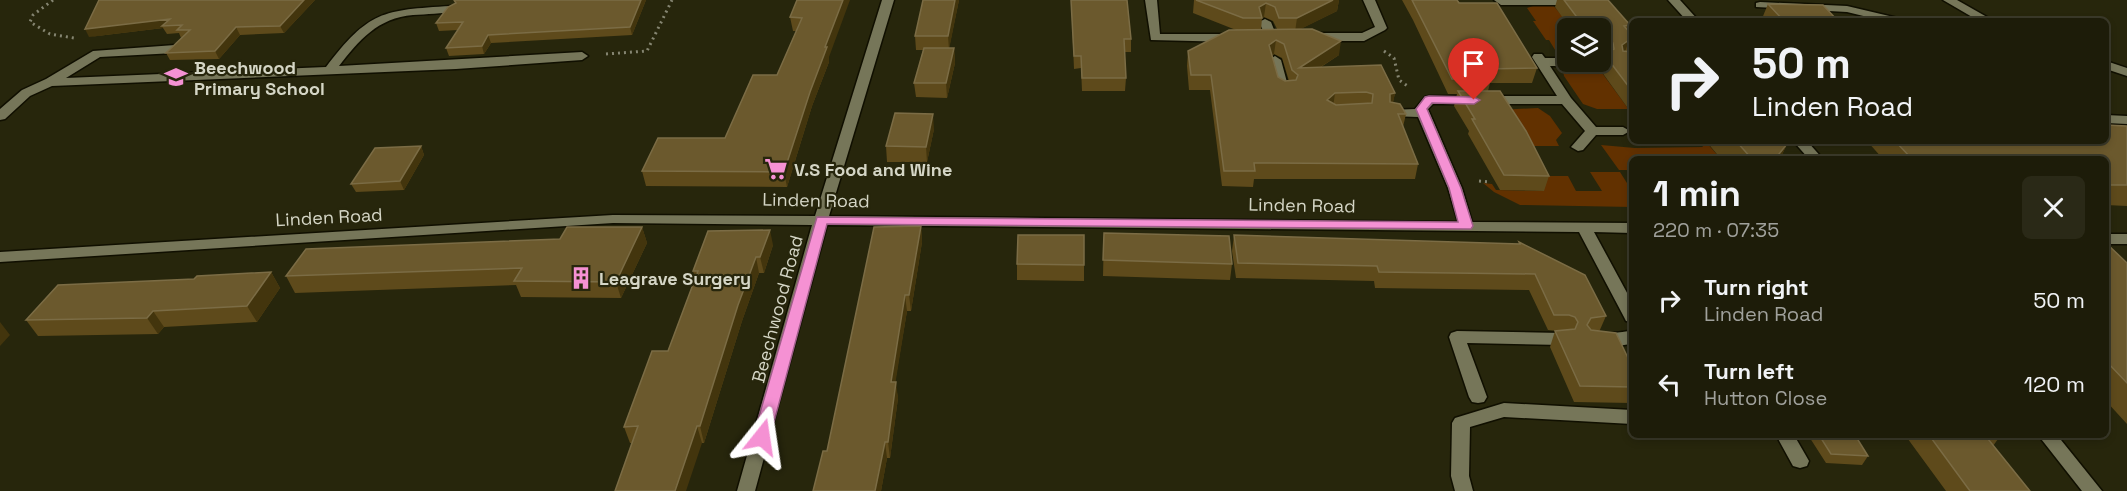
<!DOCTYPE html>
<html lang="en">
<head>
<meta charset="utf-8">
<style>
	:root { --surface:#1d1c09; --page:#2a2917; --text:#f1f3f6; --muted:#a0a19c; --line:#3b3a2a }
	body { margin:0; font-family:"Space Grotesk",sans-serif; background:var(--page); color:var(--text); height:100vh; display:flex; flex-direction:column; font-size:22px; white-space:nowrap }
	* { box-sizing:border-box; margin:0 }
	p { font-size:20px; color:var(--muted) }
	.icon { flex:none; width:33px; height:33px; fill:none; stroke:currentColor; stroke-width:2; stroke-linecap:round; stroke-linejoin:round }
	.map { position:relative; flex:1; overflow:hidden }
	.panel { position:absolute; left:1629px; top:156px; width:480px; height:282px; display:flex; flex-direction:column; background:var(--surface); border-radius:9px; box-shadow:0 3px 9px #0003,0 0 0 2px var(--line) }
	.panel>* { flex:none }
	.banner { position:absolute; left:1629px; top:18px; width:480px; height:126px; border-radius:9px; box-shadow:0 3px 9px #0003,0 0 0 2px var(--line); background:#1d1c09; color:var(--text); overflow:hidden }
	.tools { position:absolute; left:1557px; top:18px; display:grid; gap:12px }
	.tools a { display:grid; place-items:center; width:54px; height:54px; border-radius:9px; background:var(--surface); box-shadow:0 3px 9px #0003,0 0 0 2px var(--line); font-size:30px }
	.pin { position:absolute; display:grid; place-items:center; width:51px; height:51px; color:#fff; margin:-62px -26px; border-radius:50% 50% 50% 0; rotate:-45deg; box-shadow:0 0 6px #0007 }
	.pin .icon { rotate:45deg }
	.me { position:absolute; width:66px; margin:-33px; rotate:15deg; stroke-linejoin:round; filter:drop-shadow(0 0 4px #0008) }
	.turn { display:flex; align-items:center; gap:21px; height:126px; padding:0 24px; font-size:27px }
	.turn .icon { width:78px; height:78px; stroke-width:2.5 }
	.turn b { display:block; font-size:42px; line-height:51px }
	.round { display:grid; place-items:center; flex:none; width:63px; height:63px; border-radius:9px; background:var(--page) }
	.head { display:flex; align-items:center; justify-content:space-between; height:102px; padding:0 24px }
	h1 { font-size:36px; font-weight:700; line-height:45px }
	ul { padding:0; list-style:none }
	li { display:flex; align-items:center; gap:18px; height:84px; padding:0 24px }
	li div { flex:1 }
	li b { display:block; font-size:22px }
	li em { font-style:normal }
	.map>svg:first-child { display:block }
	.green { fill:#623100 }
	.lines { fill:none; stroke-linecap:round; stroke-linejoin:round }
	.minor-casing { stroke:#100f00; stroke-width:3 }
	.path { stroke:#858571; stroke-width:3; stroke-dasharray:2 4; stroke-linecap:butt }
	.minor { fill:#767659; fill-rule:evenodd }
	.wall { fill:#5e4a1b; fill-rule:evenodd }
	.shaded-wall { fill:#43350d }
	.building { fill:#6b592d; stroke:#7b6c45; stroke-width:1.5; fill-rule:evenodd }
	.route { fill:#f591d3; stroke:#9f5e89; stroke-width:1.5 }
	.labels { text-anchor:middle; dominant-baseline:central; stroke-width:4.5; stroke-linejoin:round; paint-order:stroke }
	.poi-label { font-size:18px; font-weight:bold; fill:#d5d6c6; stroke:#27260c; text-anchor:start }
	.street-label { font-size:18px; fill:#d5d6c6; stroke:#27260c }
</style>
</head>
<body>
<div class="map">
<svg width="2127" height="491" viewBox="0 0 2127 491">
	<rect width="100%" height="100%" fill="#27260c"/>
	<!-- green -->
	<path class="green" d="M1536 5H1553L1566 21 1577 28H1568L1567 58H1560L1549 40H1546L1533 21H1536L1527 8Z
		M1568 65 1597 66 1627 107 1632 109H1597L1583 104 1564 76 1563 71Z
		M1538 108 1550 116 1562 133 1556 140 1559 146H1521L1498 110Z
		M1699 141H1705L1721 159H1632V170H1619L1601 145 1635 148 1703 147Z
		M1590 172H1620L1632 191V207L1520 205 1494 192 1483 183 1492 184 1496 190 1544 191 1537 176H1568L1576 191H1602Z"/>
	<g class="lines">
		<!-- minor casing -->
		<g class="minor-casing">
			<path id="minor" d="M882 0H894L829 216 1458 222 1448 188 1418 117 1389 116 1388 113 1389 110 1415 109 1425 97 1429 96H1557L1532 57 1534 54H1542L1545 58H1568V62L1606 59 1608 62 1602 66H1550L1571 98 1596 127H1623L1630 131 1623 135H1596L1583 150 1578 151 1571 147 1585 131 1562 104H1433L1428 109 1462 188 1472 222 1632 223V233L1594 232 1632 302V322L1626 321 1624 317 1579 232 827 225 755 491H737L812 225 613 223 0 262V252L613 215 815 216Z
				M1145 0H1157L1160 34H1234L1240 38 1234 42 1151 40Z
				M1363 0H1375L1387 28 1385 30 1364 41H1312L1306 37 1312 33H1362L1375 27Z
				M1494 0H1563L1565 2 1559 5H1501Z
				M1668 0H1680L1699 21H1687Z
				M1943 0H1957L1994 21H1979Z
				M1760 2 1847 6 1902 19 1904 21H1884L1847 12 1756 7V3Z
				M451 6 457 9 455 11C442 14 427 14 413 15 378 18 359 40 339 66L582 52 588 56 582 60 456 69 52 86 30 96 5 119 0 120V109L22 90 46 79 93 51 175 45 181 49 175 53 100 57 66 78 326 67C369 11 382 10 451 6Z
				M1265 19 1271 22 1277 37 1275 39H1267L1259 22Z
				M1275 56 1281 60 1288 86 1294 90 1292 93 1283 94 1277 90 1269 60Z
				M2106 61 2127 68V76L2106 69Z
				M2106 115 2127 116V124L2106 123Z
				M1793 141H1807L1823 159H1809Z
				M2106 234H2127V244H2106Z
				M1632 330V343C1621 347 1606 347 1594 344L1592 340 1594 336C1607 332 1619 334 1632 330Z
				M1457 331 1562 333 1568 335 1570 339 1568 343 1562 345 1467 343 1487 397 1484 402 1478 403 1472 402 1469 397 1449 337 1451 333Z
				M1504 403 1632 410V424L1504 417 1470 427 1469 476 1473 491H1455L1451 476 1452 423 1455 418Z
				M1776 435H1794L1809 461 1807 466 1800 468 1793 466Z
				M2038 435H2057L2102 491H2082Z"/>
		</g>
		<!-- path -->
		<path class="path" d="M53 0 33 15 30 22 50 34 74 38 72 39
			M1384 51 1394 58 1399 80 1409 87
			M606 54 647 51 672 0
			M1479 181 1491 182"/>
		<!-- minor -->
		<use href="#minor" class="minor"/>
	</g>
	<!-- wall -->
	<path class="wall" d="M315 0 284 33 240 35 219 59 170 60 166 53 181 38 179 33 167 34 163 28 89 37Z
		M454 0H646L632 35 491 43 484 54 449 56 446 48 458 30 439 31 436 23 455 3Z
		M797 0 829 57V62L812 106 787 187 646 186 642 171 725 138 777 75 796 31H793L790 17Z
		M923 0H959L949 48H954L955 63 947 98 916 97 914 83 923 50H916L915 36Z
		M1071 0 1131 39V52H1124L1126 78 1125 91H1082L1081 68 1074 69Z
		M1194 0H1339L1337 11 1300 29 1339 55 1321 67 1395 93 1393 102 1406 114 1403 127 1418 164 1415 179H1254L1253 187 1222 186 1210 90H1189L1187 66 1188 51 1236 30 1193 13ZM1264 17 1273 21 1277 29 1261 30 1262 18ZM1274 54 1282 58 1289 81H1285L1278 77 1272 56Z
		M1402 0H1457L1537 68 1532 83H1490L1488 91 1549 176 1544 191 1500 190 1468 134 1469 131 1454 106 1457 94H1448L1413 20Z
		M1557 0H1608L1630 25 1628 31 1632 35V107H1627L1599 68 1602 58H1600V28H1570L1555 7Z
		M1768 4 1838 21H1761Z
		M2127 126V206L2106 205V159H1883L1867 141H2106Z
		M934 129 927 162H887L886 146Z
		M1706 141H1784L1787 144 1780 159H1721Z
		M421 146 424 155 404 190 356 192 351 184Z
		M921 226 922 242 911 311H907L895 382 898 398 890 458H887L881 491H813L827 451Z
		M642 227 647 243 621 298 521 297 516 285 295 293 286 276 560 239Z
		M1104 233 1232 264 1230 280 1103 276Z
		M1084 235V281L1017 280V264Z
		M1234 235 1519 244V242L1606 316 1599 332 1629 360H1632V403L1574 402 1550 347 1555 331H1560L1548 330 1529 290 1375 288 1374 281 1236 278 1232 251Z
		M2106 243 2127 263V424L2106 401Z
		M773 245 764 273H759L742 321 704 443H630L624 427 668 351 695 279 693 271Z
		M271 272 280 288 257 322 164 327 158 334 38 336 26 320 194 279Z
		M1808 435H1855L1868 456 1862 465 1826 463Z
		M1905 435H1995L1998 439 1993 446 2030 491H1946Z"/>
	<!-- shaded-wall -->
	<path class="shaded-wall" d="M304 0H315L284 33 280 26Z
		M641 0H646L632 35 630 27Z
		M843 0H850L829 57V62L812 106 787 187 784 172 825 47Z
		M955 0H959L949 50 948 36Z
		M1333 0H1339L1337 11 1295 32 1297 18Z
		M1266 3 1264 17 1262 18 1259 7Z
		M170 19 162 26 163 28 89 37 85 29Z
		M236 27 240 35 219 59 215 51Z
		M488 35 491 43 484 54 482 46Z
		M1276 40 1274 54 1267 59 1269 45Z
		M1629 40 1624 55 1622 45Z
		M1341 41 1339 55 1297 82 1299 68Z
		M954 48 955 63 947 98 946 83Z
		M1335 93 1333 108 1327 100Z
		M1395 93 1392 108 1387 109 1390 94Z
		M933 114 934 129 927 162 926 147Z
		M1787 144 1780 159H1775Z
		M421 146 424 155 404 190 400 181Z
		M921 226 922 242 911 311 909 295Z
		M642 227 647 243 621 298 616 282Z
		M770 230 773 245 764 273 760 257Z
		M756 257 759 273 742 321 704 443 700 426 738 305Z
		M271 272 280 288 257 322 247 306Z
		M905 295 907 311 893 398 891 382Z
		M153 311 164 327 158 334 147 318Z
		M0 322 10 335 0 346Z
		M896 382 898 398 890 458 888 442Z
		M697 426 702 443 686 491H675Z
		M885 442 887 458 881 491H875Z"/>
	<!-- building -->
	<path class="building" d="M99 0H304L280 26 236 27 215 51 166 53 190 30H177L182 25 162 26 170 19 85 29Z
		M454 0H641L630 27 488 35 482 46 446 48 463 22 436 23 448 7 456 3Z
		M797 0H843L825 47H827L810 92 784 172 642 171 658 138H725L753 75H777L802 18 790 17Z
		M923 0H955L948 36H915Z
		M1071 0H1127L1131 39H1124L1126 78H1082L1081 56H1074Z
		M1196 0H1333L1297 18H1279L1275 7 1266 3 1259 7 1262 18H1243Z
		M1412 0H1457L1459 3H1497L1537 68 1484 69 1491 79H1452Z
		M1564 0H1608L1630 25 1624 26 1632 35V40H1629L1622 45 1623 51 1632 52V91L1604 54 1614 49 1613 43 1600 44V28H1585Z
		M1768 4 1823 5 1838 21H1784Z
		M1312 29 1341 41 1299 68 1381 65 1395 93 1390 94V102L1400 104 1406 114H1398L1418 164 1254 163 1255 171H1224L1211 75H1191L1188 51 1229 30ZM1276 40 1284 44 1292 70 1298 75 1296 80 1285 81 1278 77 1269 45ZM1366 92 1373 94 1372 103 1336 105 1327 100 1335 93Z
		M924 48H954L946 83H914Z
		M1458 91H1500L1526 131 1549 176 1504 175 1472 119H1475Z
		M895 113 933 114 926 147 886 146Z
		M2106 125 2127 126V185H2106V159H1912L1895 141H2106Z
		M1736 141H1784L1787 144 1775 159H1752Z
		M421 146 400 181 351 184 375 148Z
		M921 226 909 295H905L891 382H896L888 442H885L875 491H813L823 451H827L874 227Z
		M567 227H642L616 282 514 281 522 268 286 276 306 249 560 239Z
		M770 230 760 257H756L738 305 700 426H697L675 491H615L638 426 624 427 652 351H668L698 271H693L708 231Z
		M1104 233 1229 236 1232 264 1103 260Z
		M1018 235H1084V265L1017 264Z
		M1234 235 1520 244 1519 242 1585 275 1606 316 1591 318 1587 325 1591 330 1616 333 1629 360H1632V387L1580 386 1555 331 1575 329 1578 322 1575 317 1569 315H1554L1535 274 1379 272 1377 266 1238 263Z
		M2106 243 2127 263V383L2106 361Z
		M271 272 247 306 153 311 147 318 26 320 58 285 194 279 197 276Z
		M1819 435H1855L1868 456 1831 454Z
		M1929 435H1995L1998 439H1988L2030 491H1970Z"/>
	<!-- route -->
	<path class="route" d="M1429 96 1474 97 1480 100 1474 104 1432 103 1427 109 1461 188 1473 226 1471 229 827 224 770 437 767 441 762 443 756 441 753 437 817 217 1458 222 1449 188 1416 109 1425 97Z"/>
	<!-- icons -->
	<defs>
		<g id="school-bare" transform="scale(1.8)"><path d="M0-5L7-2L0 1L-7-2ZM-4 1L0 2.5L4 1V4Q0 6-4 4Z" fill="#f591d3" stroke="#27260c" stroke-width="2.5" paint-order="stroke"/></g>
		<g id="supermarket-bare" transform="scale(1.8)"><path d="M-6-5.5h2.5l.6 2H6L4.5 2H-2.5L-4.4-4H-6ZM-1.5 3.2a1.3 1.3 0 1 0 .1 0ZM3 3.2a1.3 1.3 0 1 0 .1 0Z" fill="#f591d3" stroke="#27260c" stroke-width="2.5" paint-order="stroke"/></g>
		<g id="building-bare" transform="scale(1.8)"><path d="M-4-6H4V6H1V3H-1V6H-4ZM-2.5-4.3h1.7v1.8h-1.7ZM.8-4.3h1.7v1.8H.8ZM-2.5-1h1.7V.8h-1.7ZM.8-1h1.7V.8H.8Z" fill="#f591d3" stroke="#27260c" stroke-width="2.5" paint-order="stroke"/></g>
	</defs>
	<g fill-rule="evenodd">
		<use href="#school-bare" x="176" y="77"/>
		<use href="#supermarket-bare" x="776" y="169"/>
		<use href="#building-bare" x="581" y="278"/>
	</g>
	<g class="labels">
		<!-- poi labels -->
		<g class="poi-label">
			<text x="194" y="67">Beechwood<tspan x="194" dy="21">Primary School</tspan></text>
			<text x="794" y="169">V.S Food and Wine</text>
			<text x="599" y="278">Leagrave Surgery</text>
		</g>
		<!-- street labels -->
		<g class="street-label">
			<text transform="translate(816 200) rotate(1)">Linden Road</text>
			<text transform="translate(1302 205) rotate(1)">Linden Road</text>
			<text transform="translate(329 217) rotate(-3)">Linden Road</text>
			<text transform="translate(777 309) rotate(-75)">Beechwood Road</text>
		</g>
	</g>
</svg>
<div class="tools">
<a><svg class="icon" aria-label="layers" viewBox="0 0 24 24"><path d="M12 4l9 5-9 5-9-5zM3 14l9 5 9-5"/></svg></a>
</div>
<div class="pin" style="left:1474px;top:100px;background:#d93025"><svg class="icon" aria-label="arrive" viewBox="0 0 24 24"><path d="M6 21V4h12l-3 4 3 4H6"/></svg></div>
<svg class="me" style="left:762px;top:437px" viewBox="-20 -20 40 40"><path d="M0-17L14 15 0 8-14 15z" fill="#f591d3" stroke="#fff" stroke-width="4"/></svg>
<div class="banner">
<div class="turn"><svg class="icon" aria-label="right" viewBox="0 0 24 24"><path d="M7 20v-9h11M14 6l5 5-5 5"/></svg><div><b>50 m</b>Linden Road</div></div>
</div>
<section class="panel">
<div class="head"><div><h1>1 min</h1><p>220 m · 07:35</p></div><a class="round"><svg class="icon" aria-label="close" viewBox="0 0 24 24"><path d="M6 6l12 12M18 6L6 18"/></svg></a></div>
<ul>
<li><svg class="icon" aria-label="right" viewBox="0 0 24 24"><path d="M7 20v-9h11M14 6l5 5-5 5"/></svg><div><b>Turn right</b><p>Linden Road</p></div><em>50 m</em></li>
<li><svg class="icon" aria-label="left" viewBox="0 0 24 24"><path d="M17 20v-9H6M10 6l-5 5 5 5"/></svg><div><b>Turn left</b><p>Hutton Close</p></div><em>120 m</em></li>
</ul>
</section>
</div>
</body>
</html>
